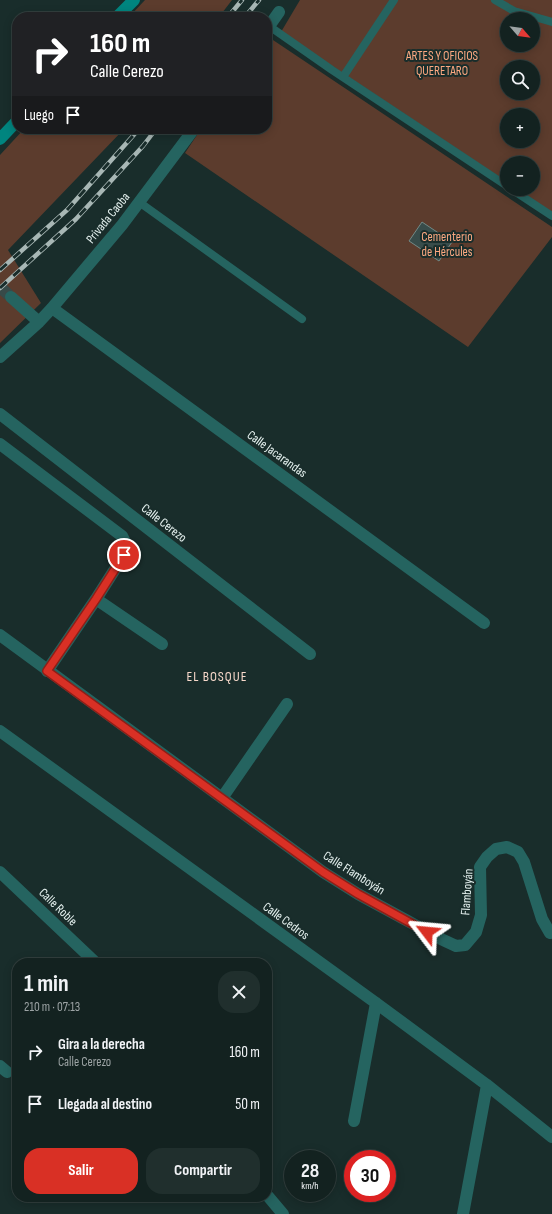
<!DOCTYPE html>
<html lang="es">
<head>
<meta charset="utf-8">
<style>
	:root { --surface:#132220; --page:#202f2d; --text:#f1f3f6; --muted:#9da4a5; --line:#323f3e; --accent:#d93025 }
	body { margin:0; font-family:"Sofia Sans Condensed",sans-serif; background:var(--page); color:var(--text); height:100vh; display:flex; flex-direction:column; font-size:15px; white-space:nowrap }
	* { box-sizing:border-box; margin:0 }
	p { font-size:13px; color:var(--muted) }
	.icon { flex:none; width:22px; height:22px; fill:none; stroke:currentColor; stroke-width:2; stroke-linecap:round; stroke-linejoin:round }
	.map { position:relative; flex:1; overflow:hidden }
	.side { position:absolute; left:12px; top:958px; width:260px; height:244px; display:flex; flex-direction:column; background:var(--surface); border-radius:16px; box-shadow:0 2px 10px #0003,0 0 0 1px var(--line) }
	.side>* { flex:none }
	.guide { position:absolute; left:12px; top:12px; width:260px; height:122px; border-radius:16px; box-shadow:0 2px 10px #0003,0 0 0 1px var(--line); background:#202124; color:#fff; overflow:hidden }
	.needle { width:26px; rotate:118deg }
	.fabs { position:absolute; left:500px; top:12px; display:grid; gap:8px }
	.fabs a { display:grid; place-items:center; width:40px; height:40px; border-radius:50%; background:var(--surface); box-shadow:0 2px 10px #0003,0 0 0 1px var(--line); font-size:20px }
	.speed { position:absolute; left:284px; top:1150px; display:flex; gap:8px; font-size:20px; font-weight:700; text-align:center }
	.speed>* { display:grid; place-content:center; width:52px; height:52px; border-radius:50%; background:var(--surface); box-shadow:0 2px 10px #0003,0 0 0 1px var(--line); line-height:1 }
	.speed small { font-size:10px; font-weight:400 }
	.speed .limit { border:6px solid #d22; background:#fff; color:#111 }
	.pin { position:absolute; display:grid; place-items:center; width:34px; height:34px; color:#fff; margin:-17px; border:2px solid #fff; border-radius:50%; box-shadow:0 1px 4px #0007 }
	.me { position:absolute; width:44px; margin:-22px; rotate:299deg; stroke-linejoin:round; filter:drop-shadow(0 0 3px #0008) }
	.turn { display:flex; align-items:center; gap:14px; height:84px; padding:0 12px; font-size:18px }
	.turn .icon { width:52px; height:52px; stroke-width:2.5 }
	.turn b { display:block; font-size:28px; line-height:34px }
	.then { display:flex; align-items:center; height:38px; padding:0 12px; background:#0003; gap:8px; font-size:15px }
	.round { display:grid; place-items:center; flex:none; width:42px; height:42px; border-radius:16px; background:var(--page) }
	.head { display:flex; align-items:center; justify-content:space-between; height:68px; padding:0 12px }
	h1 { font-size:24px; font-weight:700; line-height:30px }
	.button { display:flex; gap:8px; margin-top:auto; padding:8px 12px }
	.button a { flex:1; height:46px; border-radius:16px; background:var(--accent); color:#fff; font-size:16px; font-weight:700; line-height:46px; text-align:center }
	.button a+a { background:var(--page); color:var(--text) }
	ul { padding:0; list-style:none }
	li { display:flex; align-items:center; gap:12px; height:52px; padding:0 12px }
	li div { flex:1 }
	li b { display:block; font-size:15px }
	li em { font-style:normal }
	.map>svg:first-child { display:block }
	.green { fill:#5c3c2d; fill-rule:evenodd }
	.building { fill:#384c4a; stroke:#728986 }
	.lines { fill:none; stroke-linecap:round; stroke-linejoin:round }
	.street-tunnel { stroke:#384a48; stroke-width:12; stroke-dasharray:12 6; stroke-linecap:butt }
	.lane { stroke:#256460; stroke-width:8 }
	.street { stroke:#256460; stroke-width:12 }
	.secondary { stroke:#00857f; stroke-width:12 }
	.rail-casing { stroke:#a8b7b5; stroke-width:4.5 }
	.rail { stroke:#192d2b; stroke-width:3; stroke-dasharray:9; stroke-linecap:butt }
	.route-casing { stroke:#8d1f18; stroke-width:10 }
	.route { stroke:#d93025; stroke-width:7 }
	.labels { text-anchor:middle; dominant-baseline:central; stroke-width:4; stroke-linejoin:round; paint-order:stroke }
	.park-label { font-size:13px; fill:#fca881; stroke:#192d2b }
	.street-label { font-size:13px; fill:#e5f1ef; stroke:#192d2b }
	.neighbourhood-label { font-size:14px; letter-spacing:1px; fill:#f8d9cb; stroke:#192d2b }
</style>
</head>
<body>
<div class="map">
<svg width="552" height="1214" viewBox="0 0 552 1214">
	<rect width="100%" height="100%" fill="#192d2b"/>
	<!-- green -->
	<path class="green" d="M145 0H232L219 17H129Z
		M300 0H552V212L517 189H533V163H507V182L281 32ZM507 19H533V45H507ZM507 67H533V93H507ZM507 115H533V141H507Z
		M267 36 552 227V237L468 347 185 153 201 129H267Z
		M24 129H124L8 250 41 303 0 343V155Z"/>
	<!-- building -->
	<path class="building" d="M422 222 452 242 439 261 409 241Z"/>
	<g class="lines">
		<!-- street-tunnel -->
		<path class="street-tunnel" d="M0 287 11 297"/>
		<!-- lane -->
		<path class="lane" d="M495 0 514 11 552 22
			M269 26 332 70 507 186
			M343 77 394 0
			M511 189 552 216
			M139 202 302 319"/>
		<!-- street -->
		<path class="street" d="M267 29 279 12
			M11 297 39 322
			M52 308 484 623
			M0 357 39 322 52 308 122 225 194 129
			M0 414 310 654
			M0 444 122 536 127 546 124 555 96 599 47 671
			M96 599 162 644
			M0 635 323 872 358 894 441 939 456 946 465 945 476 932 481 915 480 867 487 857 496 849 507 847 518 852 524 862 542 919 550 933
			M0 731 376 1003 487 1085 552 1137
			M222 798 287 704
			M0 872 96 963
			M0 1066 7 1072
			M354 1121 376 1003
			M267 1195 283 1214
			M463 1214 487 1085"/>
		<!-- secondary -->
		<path class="secondary" d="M117 17 134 0
			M0 139 17 121"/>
		<!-- rail casing -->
		<g class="rail-casing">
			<path id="rail" d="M228 17 242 0
				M245 17 259 0
				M0 270 67 210 139 129
				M0 288 76 219 143 146 156 129"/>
		</g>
		<!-- rail -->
		<use href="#rail" class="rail"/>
	</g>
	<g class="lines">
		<!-- route casing -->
		<g class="route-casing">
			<path id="route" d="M124 555 96 599 47 671 323 872 358 894 427 932"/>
		</g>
		<!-- route -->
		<use href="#route" class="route"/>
	</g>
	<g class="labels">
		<!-- park labels -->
		<g class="park-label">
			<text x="442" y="56">ARTES Y OFICIOS<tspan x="442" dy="15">QUERETARO</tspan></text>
			<text x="447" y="237">Cementerio<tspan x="447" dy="15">de Hércules</tspan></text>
		</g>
		<!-- street labels -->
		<g class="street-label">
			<text transform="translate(108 218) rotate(-51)">Privada Caoba</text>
			<text transform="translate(277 454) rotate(36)">Calle Jacarandas</text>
			<text transform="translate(164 523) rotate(38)">Calle Cerezo</text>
			<text transform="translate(354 873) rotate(32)">Calle Flamboyán</text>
			<text transform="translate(467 892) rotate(-86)">Flamboyán</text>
			<text transform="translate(58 907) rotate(44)">Calle Roble</text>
			<text transform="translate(286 921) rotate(36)">Calle Cedros</text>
		</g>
		<!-- neighbourhood labels -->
		<g class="neighbourhood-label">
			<text x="217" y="676">EL BOSQUE</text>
		</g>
	</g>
</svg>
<div class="fabs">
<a><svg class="needle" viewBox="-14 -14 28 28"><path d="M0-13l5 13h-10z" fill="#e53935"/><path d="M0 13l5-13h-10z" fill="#9da4a5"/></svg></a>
<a><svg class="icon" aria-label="search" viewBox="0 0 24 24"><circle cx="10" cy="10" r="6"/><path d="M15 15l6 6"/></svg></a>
<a>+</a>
<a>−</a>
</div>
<div class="speed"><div>28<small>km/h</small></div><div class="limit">30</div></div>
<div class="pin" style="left:124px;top:555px;background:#d93025"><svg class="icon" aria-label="arrive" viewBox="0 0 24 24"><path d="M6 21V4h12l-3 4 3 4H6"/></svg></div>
<svg class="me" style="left:427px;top:932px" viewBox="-20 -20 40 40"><path d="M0-17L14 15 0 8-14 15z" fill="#d93025" stroke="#fff" stroke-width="4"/></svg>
<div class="guide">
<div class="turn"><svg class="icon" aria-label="right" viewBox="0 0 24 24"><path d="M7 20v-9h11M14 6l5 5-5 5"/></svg><div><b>160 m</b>Calle Cerezo</div></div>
<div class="then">Luego<svg class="icon" aria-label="arrive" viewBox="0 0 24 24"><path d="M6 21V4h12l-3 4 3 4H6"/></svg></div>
</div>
<section class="side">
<div class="head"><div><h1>1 min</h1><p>210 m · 07:13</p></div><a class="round"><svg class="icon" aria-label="close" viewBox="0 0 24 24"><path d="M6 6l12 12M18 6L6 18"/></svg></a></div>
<ul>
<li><svg class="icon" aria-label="right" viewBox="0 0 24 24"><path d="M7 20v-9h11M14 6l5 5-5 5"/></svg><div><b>Gira a la derecha</b><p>Calle Cerezo</p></div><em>160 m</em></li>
<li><svg class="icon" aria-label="arrive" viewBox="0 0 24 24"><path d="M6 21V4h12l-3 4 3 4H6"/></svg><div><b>Llegada al destino</b></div><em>50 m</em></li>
</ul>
<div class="button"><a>Salir</a><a>Compartir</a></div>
</section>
</div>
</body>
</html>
